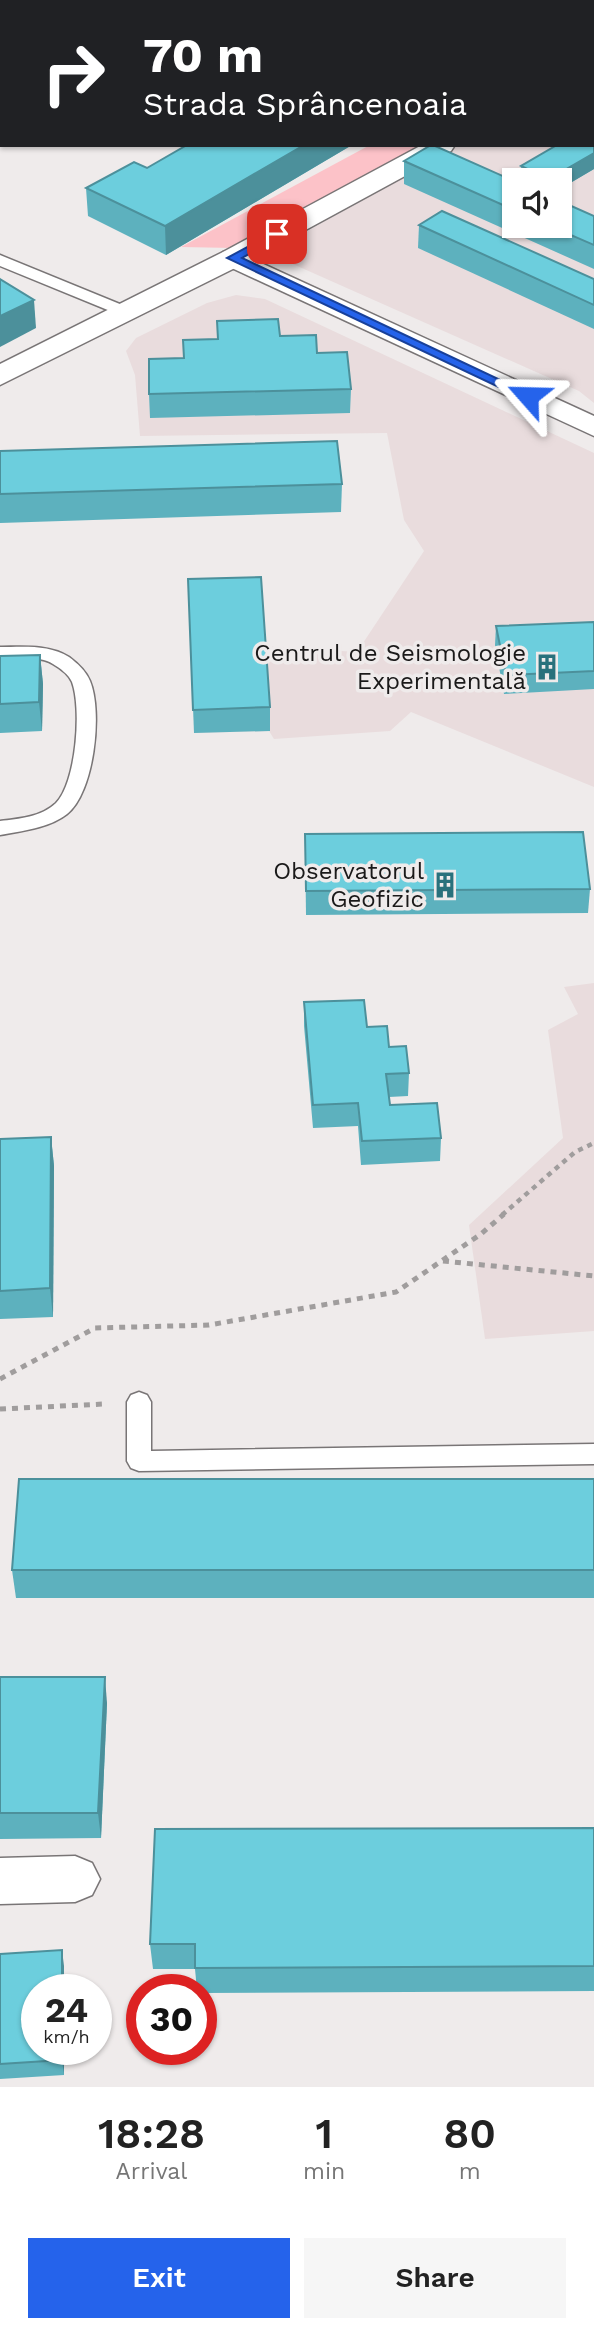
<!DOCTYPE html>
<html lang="en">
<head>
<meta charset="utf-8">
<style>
	:root { --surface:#fff; --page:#f6f6f6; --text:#222; --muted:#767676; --accent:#2563eb }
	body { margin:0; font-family:"Work Sans",sans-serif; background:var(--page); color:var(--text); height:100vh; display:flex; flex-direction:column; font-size:26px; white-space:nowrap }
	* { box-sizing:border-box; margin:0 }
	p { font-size:23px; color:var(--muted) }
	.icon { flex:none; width:38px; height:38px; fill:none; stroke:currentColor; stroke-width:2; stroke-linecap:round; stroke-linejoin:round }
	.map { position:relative; height:2087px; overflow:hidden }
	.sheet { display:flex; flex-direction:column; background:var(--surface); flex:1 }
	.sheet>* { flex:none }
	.guide { position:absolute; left:0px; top:0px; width:595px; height:147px; box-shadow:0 2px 5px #0004; background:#202124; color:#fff; overflow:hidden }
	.buttons { position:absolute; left:502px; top:168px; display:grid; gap:14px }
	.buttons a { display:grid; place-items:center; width:70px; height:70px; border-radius:0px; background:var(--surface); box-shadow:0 2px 5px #0004; font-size:35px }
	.speed { position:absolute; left:21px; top:1974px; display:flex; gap:14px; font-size:35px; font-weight:700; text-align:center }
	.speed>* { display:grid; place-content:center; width:91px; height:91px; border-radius:50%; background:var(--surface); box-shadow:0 2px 5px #0004; line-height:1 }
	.speed small { font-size:18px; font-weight:400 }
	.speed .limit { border:10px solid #d22; background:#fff; color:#111 }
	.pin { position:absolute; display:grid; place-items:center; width:60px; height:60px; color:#fff; margin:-30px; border-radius:14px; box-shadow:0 4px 10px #0006 }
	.me { position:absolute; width:77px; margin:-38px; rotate:295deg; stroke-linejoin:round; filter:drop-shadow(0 0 5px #0008) }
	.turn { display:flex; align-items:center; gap:24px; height:147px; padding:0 28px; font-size:32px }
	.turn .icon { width:91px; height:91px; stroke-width:2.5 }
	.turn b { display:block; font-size:49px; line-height:60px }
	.eta { display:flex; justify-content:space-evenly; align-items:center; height:119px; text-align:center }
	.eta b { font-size:42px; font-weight:600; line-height:49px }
	.cta { display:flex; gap:14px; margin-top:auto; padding:14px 28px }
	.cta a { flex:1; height:80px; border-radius:0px; background:var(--accent); color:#fff; font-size:28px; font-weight:600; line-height:80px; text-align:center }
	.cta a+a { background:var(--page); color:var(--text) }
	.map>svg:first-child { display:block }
	.built { fill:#e9dcdd; fill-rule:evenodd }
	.green { fill:#fcc2c8 }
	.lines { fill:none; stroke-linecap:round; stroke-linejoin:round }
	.service-casing { stroke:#797576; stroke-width:3 }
	.minor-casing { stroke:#797576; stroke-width:3 }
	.tertiary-casing { stroke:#797576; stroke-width:3 }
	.path-far1 { stroke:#a09d9d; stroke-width:4.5; stroke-dasharray:5 5; stroke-linecap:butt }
	.path { stroke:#a09d9d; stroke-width:5; stroke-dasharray:6 6; stroke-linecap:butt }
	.service { fill:#fff; fill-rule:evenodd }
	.minor { fill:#fff; fill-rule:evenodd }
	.tertiary { fill:#fff; fill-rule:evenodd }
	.wall { fill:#5db1be }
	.shaded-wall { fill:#4c909b }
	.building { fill:#6ccedd; stroke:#4c909b; stroke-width:2 }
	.route { fill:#2563eb; stroke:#184099; stroke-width:2 }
	.labels { text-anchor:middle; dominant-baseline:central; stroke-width:7; stroke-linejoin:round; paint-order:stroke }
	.poi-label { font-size:24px; fill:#1a1919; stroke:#efebeb; text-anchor:end }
</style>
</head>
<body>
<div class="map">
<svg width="594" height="2087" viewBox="0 0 594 2087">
	<rect width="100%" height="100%" fill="#efebeb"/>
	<!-- built -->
	<g class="built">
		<path d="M594 109V403L579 391 277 257 281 246 460 145H593ZM514 180H560V226H514Z"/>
		<polygon points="236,295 265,299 594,453 594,787 411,712 390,731 274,739 269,731 194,733 262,646 357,652 424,551 404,520 387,433 140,436 135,375 126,351 136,338 207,303"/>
		<polygon points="594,983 594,1331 485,1339 469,1225 563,1138 548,1030 578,1014 564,987"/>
	</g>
	<!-- green -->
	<polygon class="green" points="370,145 421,145 234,248 181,247"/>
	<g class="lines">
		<!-- service casing -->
		<g class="service-casing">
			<g id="service">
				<polygon points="0,255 132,309 134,312 132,315 120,315 0,266"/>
				<path d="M0 647C22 647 49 644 69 657 77 663 86 671 90 681 103 712 94 793 67 814 49 828 22 831 0 835V821C19 819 41 817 56 803 76 783 82 709 72 682 69 675 60 668 53 664 39 655 17 659 0 659Z"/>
				<polygon points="139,1392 147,1395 151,1402 151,1451 594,1444 594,1464 139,1471 131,1468 127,1461 127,1402 131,1395"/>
			</g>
		</g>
		<!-- minor casing -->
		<g class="minor-casing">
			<g id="minor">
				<polygon points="233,250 594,416 594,436 223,264 219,258 223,252"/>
				<polygon points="75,1856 92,1863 100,1879 92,1895 75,1902 0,1904 0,1858"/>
			</g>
		</g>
		<!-- tertiary casing -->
		<g class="tertiary-casing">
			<g id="tertiary">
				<polygon points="594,60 594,76 593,77 593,60"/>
				<polygon points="422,145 455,145 451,151 243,264 0,385 0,364 223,252"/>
			</g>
		</g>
		<!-- path-far1 -->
		<polyline class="path-far1" points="502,1215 575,1152 594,1143"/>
		<!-- path -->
		<g class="path">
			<polyline points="443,1261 594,1276"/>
			<polyline points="0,1379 95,1328 209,1325 396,1292 481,1234 504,1214"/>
			<polyline points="0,1409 104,1404"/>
		</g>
		<!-- service -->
		<use href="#service" class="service"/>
		<!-- minor -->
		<use href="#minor" class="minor"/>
		<!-- tertiary -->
		<use href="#tertiary" class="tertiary"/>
	</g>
	<!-- wall -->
	<g class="wall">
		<polygon points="0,0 158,0 158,2 2,2 2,24 0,24"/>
		<rect x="204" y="0" width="172" height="2"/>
		<polygon points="415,0 528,0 528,2 434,2 434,1 431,2 419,2"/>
		<polygon points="594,124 594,169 560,189 560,180 520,180 521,166"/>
		<polygon points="187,145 352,145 166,255 88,216 86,188 147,168"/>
		<polygon points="404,161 514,181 514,226 560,226 594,216 594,269 404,184"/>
		<polygon points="419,225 594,279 594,329 418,248"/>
		<polygon points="217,321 280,336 317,353 351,389 350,413 150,418 149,394 184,358 217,339"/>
		<polygon points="0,451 342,484 341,512 0,523"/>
		<polygon points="188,579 270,707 270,731 194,733"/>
		<polygon points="594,622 594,689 504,694 495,645 496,626"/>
		<polygon points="40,655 43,684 42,731 0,733 0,656"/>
		<polygon points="305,834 590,889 588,913 306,915"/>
		<polygon points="304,1002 367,1027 389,1047 409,1073 408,1096 389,1097 390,1105 441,1138 440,1161 361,1165 358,1126 313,1128 304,1026"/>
		<polygon points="51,1137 54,1166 53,1317 0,1319 0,1139"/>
		<polygon points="594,1479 594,1598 16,1598 12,1570"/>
		<polygon points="0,1677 107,1703 101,1838 0,1839"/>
		<polygon points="594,1828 594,1991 201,1993 201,1990 197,1990 195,1969 153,1969 150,1944"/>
		<polygon points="0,1954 64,1966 64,1990 37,1990 37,2049 64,2049 64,2075 0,2079"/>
	</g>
	<!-- shaded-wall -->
	<g class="shaded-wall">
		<rect x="253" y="0" width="22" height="2"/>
		<polygon points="2,82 2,110 0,111 0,83"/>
		<polygon points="304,145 352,145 166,255 165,226"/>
		<polygon points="594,153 594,169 560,189 560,180 548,180 549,179"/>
		<polygon points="34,300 36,328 0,347 0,316"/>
		<polygon points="40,655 43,684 42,731 39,702"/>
		<polygon points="51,1137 54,1166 53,1317 50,1288"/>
		<polygon points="105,1677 107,1703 101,1838 98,1813"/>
		<polygon points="62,1950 64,1966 64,1990 62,1990"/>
		<polygon points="62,2049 64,2049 64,2075 62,2060"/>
	</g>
	<!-- building -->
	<g class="building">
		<polygon points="8,0 156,0 154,2 13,2"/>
		<polygon points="287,0 372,0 370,2 293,2"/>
		<polygon points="452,0 527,0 522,2 455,2"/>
		<polygon points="535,0 545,0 547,2 529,2"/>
		<polygon points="0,50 2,51 2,82 0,83"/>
		<polygon points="594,124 594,153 549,179 521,166 557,145 593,145"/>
		<polygon points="187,145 304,145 165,226 86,188 134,162 147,168"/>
		<polygon points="431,145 433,145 514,181 514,210 404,161"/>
		<polygon points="560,201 594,216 594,245 550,226 560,226"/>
		<polygon points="442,211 594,279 594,305 419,225"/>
		<polygon points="0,279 34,300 0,316"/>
		<polygon points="278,319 280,336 316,335 317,353 347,352 351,389 149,394 149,359 184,358 183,340 218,339 217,321"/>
		<polygon points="337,441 342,484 0,494 0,451"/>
		<polygon points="261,577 270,707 193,710 188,579"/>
		<polygon points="594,622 594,671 506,675 496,626"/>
		<polygon points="40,655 39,702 0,704 0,656"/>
		<polygon points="583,832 590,889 306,891 305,834"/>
		<polygon points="364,1000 367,1027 387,1026 389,1047 406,1046 409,1073 386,1074 390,1105 437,1103 441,1138 362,1141 358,1103 313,1105 304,1002"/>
		<polygon points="51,1137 50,1288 0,1291 0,1139"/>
		<polygon points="19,1479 594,1479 594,1570 12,1570"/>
		<polygon points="0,1677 105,1677 98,1813 0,1813"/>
		<polygon points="594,1828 594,1966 195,1968 195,1944 150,1944 155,1829"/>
		<polygon points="62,1950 62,1990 37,1990 37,2049 62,2049 62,2060 0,2064 0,1954"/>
	</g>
	<!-- route -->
	<polygon class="route" points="277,231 282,234 281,236 242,258 534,396 524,399 227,258"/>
	<!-- icons -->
	<defs>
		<g id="building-bare" transform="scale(2.1)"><path d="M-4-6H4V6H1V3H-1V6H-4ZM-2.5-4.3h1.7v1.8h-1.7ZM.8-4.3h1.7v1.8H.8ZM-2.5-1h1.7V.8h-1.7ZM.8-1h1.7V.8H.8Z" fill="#29717c" stroke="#efebeb" stroke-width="2.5" paint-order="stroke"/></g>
	</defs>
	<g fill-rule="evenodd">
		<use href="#building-bare" x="547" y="667"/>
		<use href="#building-bare" x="445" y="885"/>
	</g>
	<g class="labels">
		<!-- poi labels -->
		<g class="poi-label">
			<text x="526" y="653">Centrul de Seismologie<tspan x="526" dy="28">Experimentală</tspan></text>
			<text x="424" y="871">Observatorul<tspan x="424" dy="28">Geofizic</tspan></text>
		</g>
	</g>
</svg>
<div class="buttons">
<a><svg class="icon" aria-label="sound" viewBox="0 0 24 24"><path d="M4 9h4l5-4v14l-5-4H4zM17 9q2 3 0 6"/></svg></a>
</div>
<div class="speed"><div>24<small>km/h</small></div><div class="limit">30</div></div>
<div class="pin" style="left:277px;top:234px;background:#d93025"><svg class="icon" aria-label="arrive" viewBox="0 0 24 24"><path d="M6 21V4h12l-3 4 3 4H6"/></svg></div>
<svg class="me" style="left:528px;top:396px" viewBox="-20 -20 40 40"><path d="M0-17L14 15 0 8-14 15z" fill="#2563eb" stroke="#fff" stroke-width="4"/></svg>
<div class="guide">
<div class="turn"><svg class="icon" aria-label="right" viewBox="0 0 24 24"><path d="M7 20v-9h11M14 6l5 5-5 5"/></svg><div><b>70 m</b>Strada Sprâncenoaia</div></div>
</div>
</div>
<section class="sheet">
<div class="eta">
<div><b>18:28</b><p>Arrival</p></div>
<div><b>1</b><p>min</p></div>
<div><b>80</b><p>m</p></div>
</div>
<div class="cta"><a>Exit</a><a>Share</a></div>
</section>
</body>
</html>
